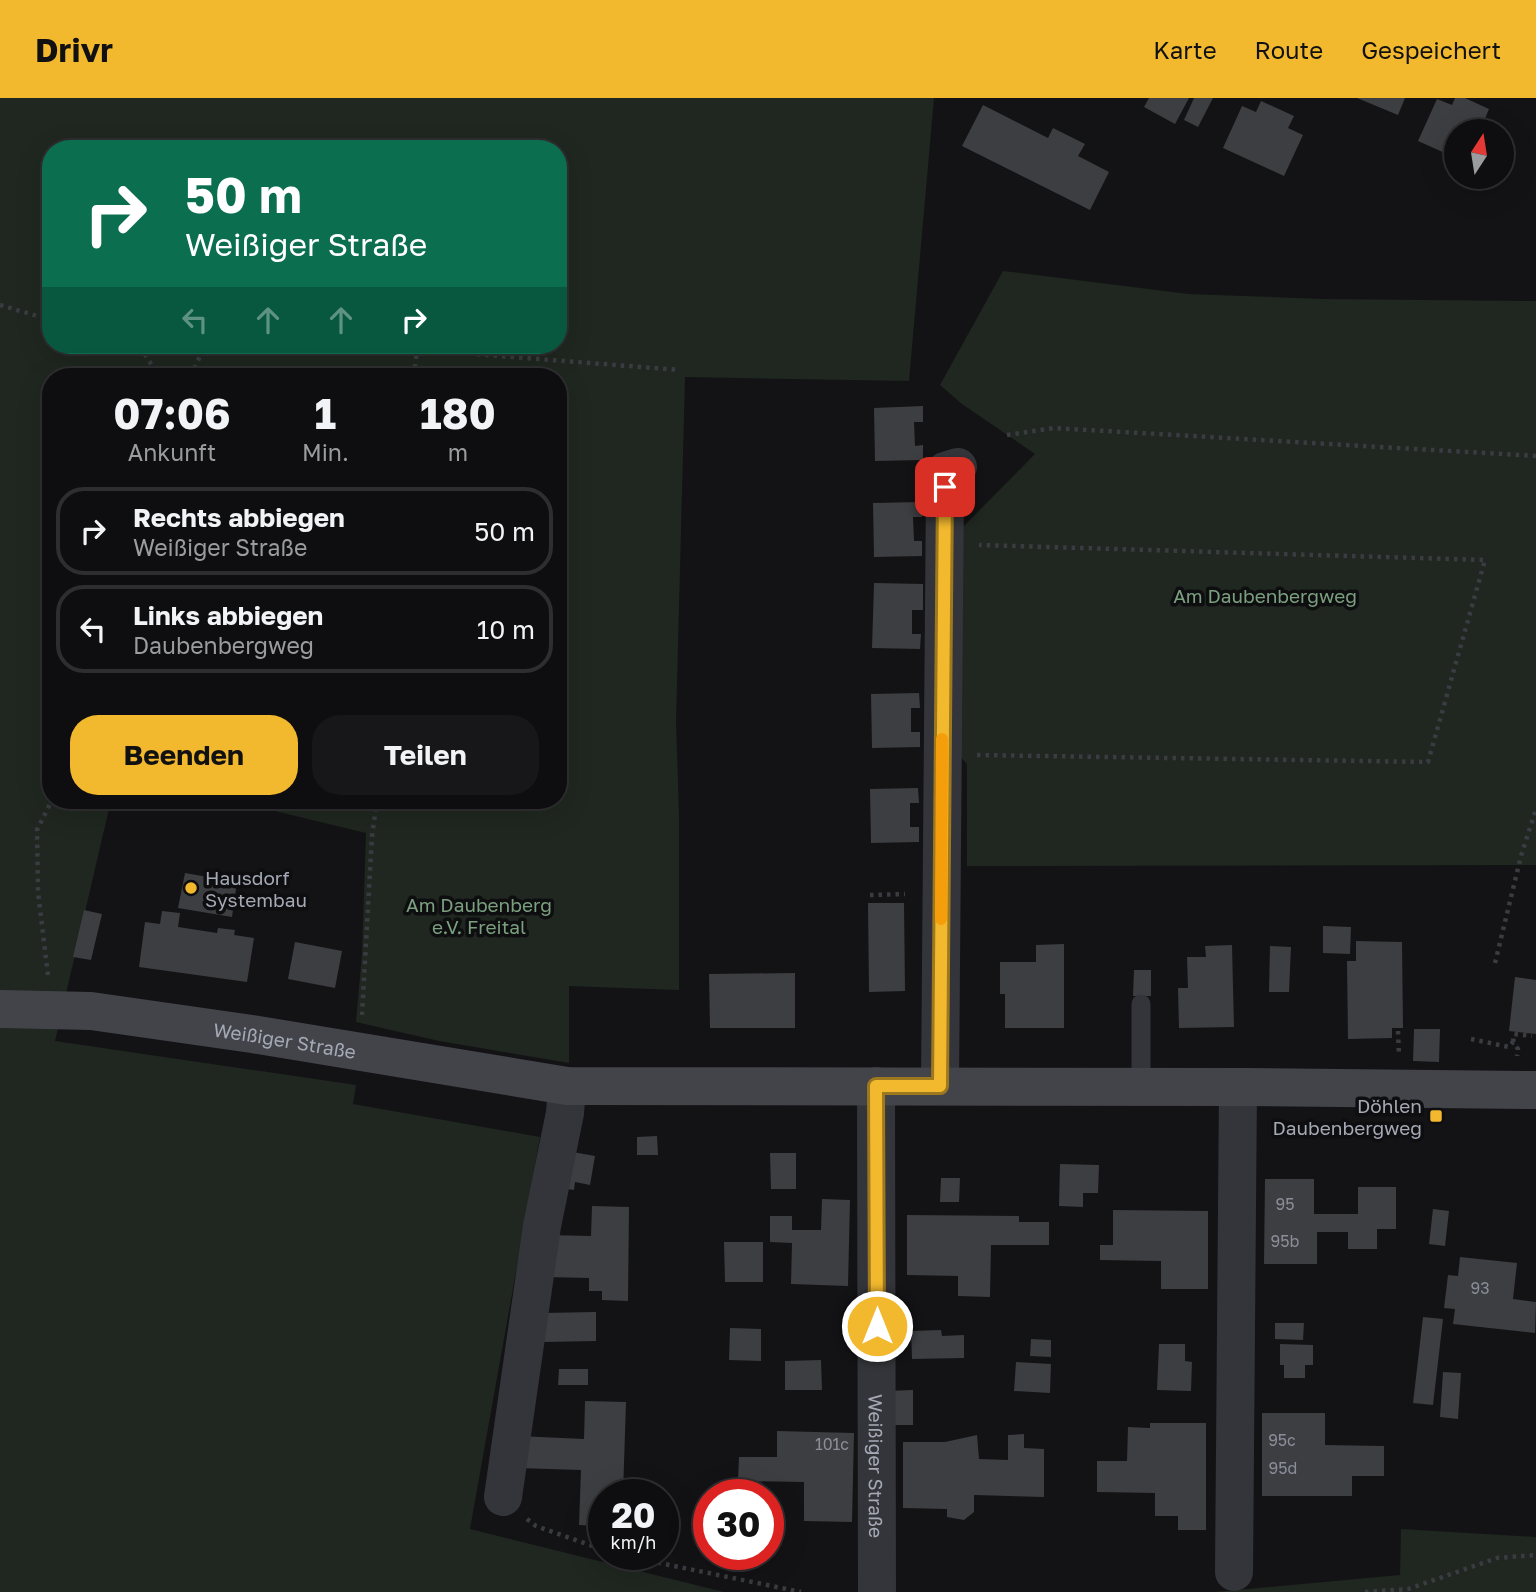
<!DOCTYPE html>
<html lang="de">
<head>
<meta charset="utf-8">
<style>
	:root { --surface:#0e0e10; --page:#171719; --text:#f1f3f6; --muted:#9b9c9f; --line:#2e2e30; --accent:#f2b82e }
	body { margin:0; font-family:"Golos Text",sans-serif; background:var(--page); color:var(--text); height:100vh; display:flex; flex-direction:column; font-size:26px; white-space:nowrap }
	* { box-sizing:border-box; margin:0 }
	p { font-size:23px; color:var(--muted) }
	.icon { flex:none; width:38px; height:38px; fill:none; stroke:currentColor; stroke-width:2; stroke-linecap:round; stroke-linejoin:round }
	.map { position:relative; flex:1; overflow:hidden }
	.details { position:absolute; left:42px; top:270px; width:525px; height:441px; display:flex; flex-direction:column; background:var(--surface); border-radius:28px; box-shadow:0 7px 28px #0002,0 0 0 2px var(--line) }
	.details>* { flex:none }
	.top-card { position:absolute; left:42px; top:42px; width:525px; height:214px; border-radius:28px; box-shadow:0 7px 28px #0002,0 0 0 2px var(--line); background:#0b6e4f; color:#fff; overflow:hidden }
	.needle { width:46px; rotate:12deg }
	.controls { position:absolute; left:1444px; top:21px; display:grid; gap:14px }
	.controls a { display:grid; place-items:center; width:70px; height:70px; border-radius:50%; background:var(--surface); box-shadow:0 7px 28px #0002,0 0 0 2px var(--line); font-size:35px }
	.speed { position:absolute; left:588px; top:1381px; display:flex; gap:14px; font-size:35px; font-weight:700; text-align:center }
	.speed>* { display:grid; place-content:center; width:91px; height:91px; border-radius:50%; background:var(--surface); box-shadow:0 7px 28px #0002,0 0 0 2px var(--line); line-height:1 }
	.speed small { font-size:18px; font-weight:400 }
	.speed .limit { border:10px solid #d22; background:#fff; color:#111 }
	.pin { position:absolute; display:grid; place-items:center; width:60px; height:60px; color:#fff; margin:-30px; border-radius:14px; box-shadow:0 4px 10px #0006 }
	.me { position:absolute; width:77px; margin:-38px; rotate:0deg; stroke-linejoin:round; filter:drop-shadow(0 0 5px #0008) }
	.turn { display:flex; align-items:center; gap:24px; height:147px; padding:0 28px; font-size:32px }
	.turn .icon { width:91px; height:91px; stroke-width:2.5 }
	.turn b { display:block; font-size:49px; line-height:60px }
	.lanes { display:flex; align-items:center; height:66px; padding:0 28px; background:#0003; justify-content:center; gap:35px; direction:ltr }
	.lanes .off { opacity:.35 }
	.eta { display:flex; justify-content:space-evenly; align-items:center; height:119px; text-align:center }
	.eta b { font-size:42px; font-weight:700; line-height:49px }
	.button { display:flex; gap:14px; margin-top:auto; padding:14px 28px }
	.button a { flex:1; height:80px; border-radius:28px; background:var(--accent); color:#111; font-size:28px; font-weight:700; line-height:80px; text-align:center }
	.button a+a { background:var(--page); color:var(--text) }
	ul { padding:0; list-style:none }
	li { display:flex; align-items:center; gap:21px; height:88px; margin:0 14px 10px; padding:0 14px; border:4px solid var(--line); border-radius:28px }
	li div { flex:1 }
	li b { display:block; font-size:26px }
	li em { font-style:normal }
	header { display:flex; align-items:center; gap:42px; box-sizing:border-box; height:98px; padding:0 35px; background:var(--accent); color:#111 }
	header strong { font-size:33px }
	nav { display:flex; gap:38px; margin-inline-start:auto; font-size:24px }
	.map>svg:first-child { display:block }
	.green { fill:#1f2720; fill-rule:evenodd }
	.building { fill:#3d3e42 }
	.lines { fill:none; stroke-linecap:round; stroke-linejoin:round }
	.path { stroke:#3a3c41; stroke-width:4.5; stroke-dasharray:3.5 5; stroke-linecap:butt }
	.lane { stroke:#34353a; stroke-width:19 }
	.street { stroke:#34353a; stroke-width:38 }
	.secondary { stroke:#42444a; stroke-width:38 }
	.route-casing { stroke:#9d781e; stroke-width:18 }
	.route { stroke:#f2b82e; stroke-width:12 }
	.slow { stroke:#f59e0b; stroke-width:12 }
	.poi-dot { fill:#f2b82e; stroke:#0e0e10; stroke-width:2.5 }
	.labels { text-anchor:middle; dominant-baseline:central; stroke-width:7; stroke-linejoin:round; paint-order:stroke }
	.number-label { font-size:16px; fill:#8a8e98 }
	.park-label { font-size:19px; fill:#7ba07f; stroke:#0e0e10 }
	.poi-label { font-size:19px; fill:#a4a9b5; stroke:#0e0e10; text-anchor:start }
	.street-label { font-size:19px; fill:#a4a9b5; stroke:#0e0e10 }
</style>
</head>
<body>
<header>
<strong>Drivr</strong>
<nav><a>Karte</a><a>Route</a><a>Gespeichert</a></nav>
</header>
<div class="map">
<svg width="1536" height="1494" viewBox="0 0 1536 1494">
	<rect width="100%" height="100%" fill="#131315"/>
	<!-- green -->
	<g class="green">
		<path d="M0 0H934L909 283 685 279 676 623 679 716V892L569 888V965L439 943 356 924 362 856 366 735 229 702H558V278H51V702H111L55 943 356 987 353 1006 540 1039 470 1431 724 1494H0ZM51 51H558V247H51Z"/>
		<polygon points="1003,173 1188,196 1323,201 1536,203 1536,767 967,768 967,666 959,657 955,437 1035,356 962,306 940,287"/>
		<polygon points="1401,1431 1536,1439 1536,1494 1214,1494 1400,1477"/>
	</g>
	<!-- building -->
	<g class="building">
		<polygon points="1149,0 1189,0 1175,26 1144,9"/>
		<polygon points="1194,0 1213,0 1198,29 1184,22"/>
		<polygon points="1357,0 1405,0 1398,17"/>
		<polygon points="1455,0 1465,0 1489,11 1484,23 1498,30 1497,33 1456,33 1456,60 1418,43 1437,1 1452,7"/>
		<polygon points="1261,3 1294,18 1288,30 1303,37 1284,78 1223,50 1242,8 1256,14"/>
		<polygon points="983,7 1048,40 1053,30 1085,46 1078,58 1109,74 1090,112 962,48"/>
		<polygon points="923,308 923,324 914,324 915,348 923,347 923,362 875,363 874,310"/>
		<polygon points="922,404 922,419 913,419 914,443 922,443 922,458 874,459 873,405"/>
		<polygon points="874,485 923,486 923,512 912,512 912,536 921,536 920,551 872,550"/>
		<polygon points="919,595 920,610 911,610 911,634 920,634 920,649 872,650 871,596"/>
		<polygon points="918,690 919,705 910,705 910,729 919,729 919,744 871,745 870,691"/>
		<polygon points="185,775 237,784 232,819 178,810"/>
		<polygon points="868,805 904,805 905,893 869,894"/>
		<polygon points="84,812 102,816 91,862 73,859"/>
		<polygon points="162,813 180,815 178,829 217,835 218,830 235,832 234,837 254,840 247,884 139,869 145,824 160,826"/>
		<polygon points="1323,828 1351,829 1350,856 1323,855"/>
		<polygon points="1356,843 1402,844 1403,930 1392,930 1392,940 1348,941 1347,863 1356,863"/>
		<polygon points="295,844 342,853 335,890 288,881"/>
		<polygon points="1064,846 1064,930 1005,930 1005,896 1000,896 1000,864 1036,864 1036,847"/>
		<polygon points="1232,847 1234,929 1179,930 1178,890 1188,890 1187,859 1206,859 1205,848"/>
		<polygon points="1270,848 1291,849 1289,894 1269,894"/>
		<polygon points="1134,872 1151,872 1151,898 1133,898"/>
		<polygon points="795,875 795,930 710,930 709,876"/>
		<polygon points="1515,879 1536,882 1536,936 1509,933"/>
		<polygon points="1414,931 1440,931 1439,964 1413,963"/>
		<polygon points="657,1038 658,1057 637,1057 637,1039"/>
		<polygon points="567,1053 595,1058 590,1087 575,1084 574,1092 561,1090"/>
		<polygon points="770,1055 796,1055 796,1091 771,1091"/>
		<polygon points="1060,1066 1099,1067 1098,1095 1083,1095 1083,1109 1059,1108"/>
		<polygon points="941,1080 960,1080 959,1104 940,1104"/>
		<polygon points="1265,1081 1314,1081 1314,1116 1358,1116 1358,1089 1396,1089 1396,1131 1377,1131 1377,1151 1348,1151 1348,1134 1317,1134 1317,1166 1264,1166"/>
		<polygon points="822,1101 850,1102 848,1188 791,1186 792,1145 770,1144 770,1118 792,1118 792,1132 821,1132"/>
		<polygon points="592,1108 629,1109 628,1203 602,1202 602,1193 589,1193 589,1180 546,1179 547,1137 591,1138"/>
		<polygon points="1433,1111 1449,1113 1445,1148 1429,1146"/>
		<polygon points="1113,1112 1208,1113 1208,1191 1161,1191 1161,1163 1100,1162 1100,1147 1113,1147"/>
		<polygon points="907,1117 1019,1118 1019,1124 1049,1124 1049,1147 991,1147 990,1199 958,1198 958,1178 907,1177"/>
		<polygon points="724,1144 763,1144 763,1184 725,1184"/>
		<polygon points="1460,1159 1517,1165 1513,1201 1536,1204 1535,1235 1453,1226 1455,1211 1444,1210 1448,1177 1458,1178"/>
		<polygon points="596,1214 596,1243 543,1244 542,1215"/>
		<polygon points="1423,1219 1443,1221 1433,1307 1413,1305"/>
		<polygon points="1275,1225 1304,1225 1303,1242 1275,1241"/>
		<polygon points="730,1230 761,1231 761,1263 729,1262"/>
		<polygon points="941,1232 942,1238 964,1237 964,1260 912,1261 911,1233"/>
		<polygon points="1031,1241 1051,1242 1051,1259 1030,1258"/>
		<polygon points="1159,1246 1185,1246 1185,1263 1192,1264 1191,1293 1157,1292"/>
		<polygon points="1280,1246 1313,1247 1313,1267 1305,1267 1305,1280 1284,1280 1284,1267 1280,1267"/>
		<polygon points="821,1262 822,1292 785,1292 785,1263"/>
		<polygon points="1016,1264 1051,1266 1050,1295 1014,1293"/>
		<polygon points="559,1271 588,1271 588,1287 558,1287"/>
		<polygon points="1443,1274 1461,1275 1458,1321 1440,1319"/>
		<polygon points="913,1292 913,1327 887,1327 886,1293"/>
		<polygon points="585,1303 626,1304 623,1396 604,1396 604,1428 579,1427 581,1372 517,1370 518,1338 584,1341"/>
		<polygon points="1262,1315 1325,1315 1325,1347 1384,1348 1384,1378 1352,1378 1352,1398 1262,1398"/>
		<polygon points="1150,1325 1206,1325 1206,1432 1178,1432 1178,1418 1155,1418 1155,1395 1097,1394 1097,1363 1127,1363 1128,1329 1150,1330"/>
		<polygon points="777,1333 854,1335 852,1424 804,1423 804,1384 738,1383 739,1359 777,1359"/>
		<polygon points="1024,1336 1024,1350 1044,1351 1044,1399 974,1397 974,1414 964,1422 947,1419 947,1411 903,1410 903,1344 945,1344 977,1337 979,1361 1008,1362 1008,1337"/>
	</g>
	<g class="lines">
		<!-- path -->
		<g class="path">
			<polyline points="0,207 51,222"/>
			<polyline points="133,247 140,249 150,247"/>
			<polyline points="358,247 680,272"/>
			<polyline points="140,249 159,278"/>
			<polyline points="191,278 205,247"/>
			<polyline points="414,278 417,252"/>
			<polyline points="1007,337 1054,330 1536,358"/>
			<polyline points="977,657 1428,664 1485,462 979,447"/>
			<polyline points="870,797 905,796"/>
			<polyline points="1495,865 1521,758 1536,711"/>
			<polyline points="48,877 38,794 37,732 52,702"/>
			<polyline points="362,917 372,738 377,702"/>
			<polyline points="1398,933 1399,957"/>
			<polyline points="1471,941 1509,949 1513,944 1518,951 1517,958"/>
			<polyline points="1513,944 1514,936 1532,938"/>
			<polyline points="527,1421 536,1428 604,1452"/>
			<polyline points="616,1456 801,1494"/>
			<polyline points="1365,1494 1408,1491 1497,1460 1536,1457"/>
		</g>
		<!-- lane -->
		<polyline class="lane" points="1141,988 1141,906"/>
		<!-- street -->
		<g class="street">
			<path id="s1" d="M876 988 877 1494"/>
			<polyline points="940,988 945,389 945,373 958,369"/>
			<polyline points="503,1399 542,1128 565,1015 567,988"/>
			<polyline points="1234,1474 1238,989"/>
		</g>
		<!-- secondary -->
		<path class="secondary" id="s2" d="M0 911 91 913 252 936 567 988 1245 989 1536 992"/>
	</g>
	<g class="lines">
		<!-- route casing -->
		<g class="route-casing">
			<polyline id="route" points="877,1228 876,988 940,988 945,389"/>
		</g>
		<!-- route -->
		<use href="#route" class="route"/>
		<!-- slow -->
		<polyline class="slow" points="941,821 942,641"/>
	</g>
	<!-- markers -->
	<g class="poi-dot">
		<circle cx="191" cy="790" r="7"/>
		<rect x="1429" y="1011" width="14" height="14" rx="3.5"/>
	</g>
	<g class="labels">
		<!-- number labels -->
		<g class="number-label">
			<text x="1285" y="1106">95</text>
			<text x="1285" y="1143">95b</text>
			<text x="1480" y="1190">93</text>
			<text x="1282" y="1342">95c</text>
			<text x="832" y="1346">101c</text>
			<text x="1283" y="1370">95d</text>
		</g>
		<!-- park labels -->
		<g class="park-label">
			<text x="1265" y="497">Am Daubenbergweg</text>
			<text x="479" y="806">Am Daubenberg<tspan x="479" dy="22">e.V. Freital</tspan></text>
		</g>
		<!-- poi labels -->
		<g class="poi-label">
			<text x="205" y="779">Hausdorf<tspan x="205" dy="22">Systembau</tspan></text>
			<text x="1422" y="1007" text-anchor="end">Döhlen<tspan x="1422" dy="22">Daubenbergweg</tspan></text>
		</g>
		<!-- street labels -->
		<g class="street-label">
			<text stroke="none"><textPath href="#s2" startOffset="287">Weißiger Straße</textPath></text>
			<text stroke="none"><textPath href="#s1" startOffset="380">Weißiger Straße</textPath></text>
		</g>
	</g>
</svg>
<div class="controls">
<a><svg class="needle" viewBox="-14 -14 28 28"><path d="M0-13l5 13h-10z" fill="#e53935"/><path d="M0 13l5-13h-10z" fill="#9b9c9f"/></svg></a>
</div>
<div class="speed"><div>20<small>km/h</small></div><div class="limit">30</div></div>
<div class="pin" style="left:945px;top:389px;background:#d93025"><svg class="icon" aria-label="arrive" viewBox="0 0 24 24"><path d="M6 21V4h12l-3 4 3 4H6"/></svg></div>
<svg class="me" style="left:877px;top:1228px" viewBox="-20 -20 40 40"><circle r="17" fill="#f2b82e" stroke="#fff" stroke-width="3"/><path d="M0-11L8 9 0 5-8 9z" fill="#fff"/></svg>
<div class="top-card">
<div class="turn"><svg class="icon" aria-label="right" viewBox="0 0 24 24"><path d="M7 20v-9h11M14 6l5 5-5 5"/></svg><div><b>50 m</b>Weißiger Straße</div></div>
<div class="lanes"><svg class="icon off" aria-label="left" viewBox="0 0 24 24"><path d="M17 20v-9H6M10 6l-5 5 5 5"/></svg><svg class="icon off" aria-label="ahead" viewBox="0 0 24 24"><path d="M12 20V5M6 11l6-6 6 6"/></svg><svg class="icon off" aria-label="ahead" viewBox="0 0 24 24"><path d="M12 20V5M6 11l6-6 6 6"/></svg><svg class="icon" aria-label="right" viewBox="0 0 24 24"><path d="M7 20v-9h11M14 6l5 5-5 5"/></svg></div>
</div>
<section class="details">
<div class="eta">
<div><b>07:06</b><p>Ankunft</p></div>
<div><b>1</b><p>Min.</p></div>
<div><b>180</b><p>m</p></div>
</div>
<ul>
<li><svg class="icon" aria-label="right" viewBox="0 0 24 24"><path d="M7 20v-9h11M14 6l5 5-5 5"/></svg><div><b>Rechts abbiegen</b><p>Weißiger Straße</p></div><em>50 m</em></li>
<li><svg class="icon" aria-label="left" viewBox="0 0 24 24"><path d="M17 20v-9H6M10 6l-5 5 5 5"/></svg><div><b>Links abbiegen</b><p>Daubenbergweg</p></div><em>10 m</em></li>
</ul>
<div class="button"><a>Beenden</a><a>Teilen</a></div>
</section>
</div>
</body>
</html>
